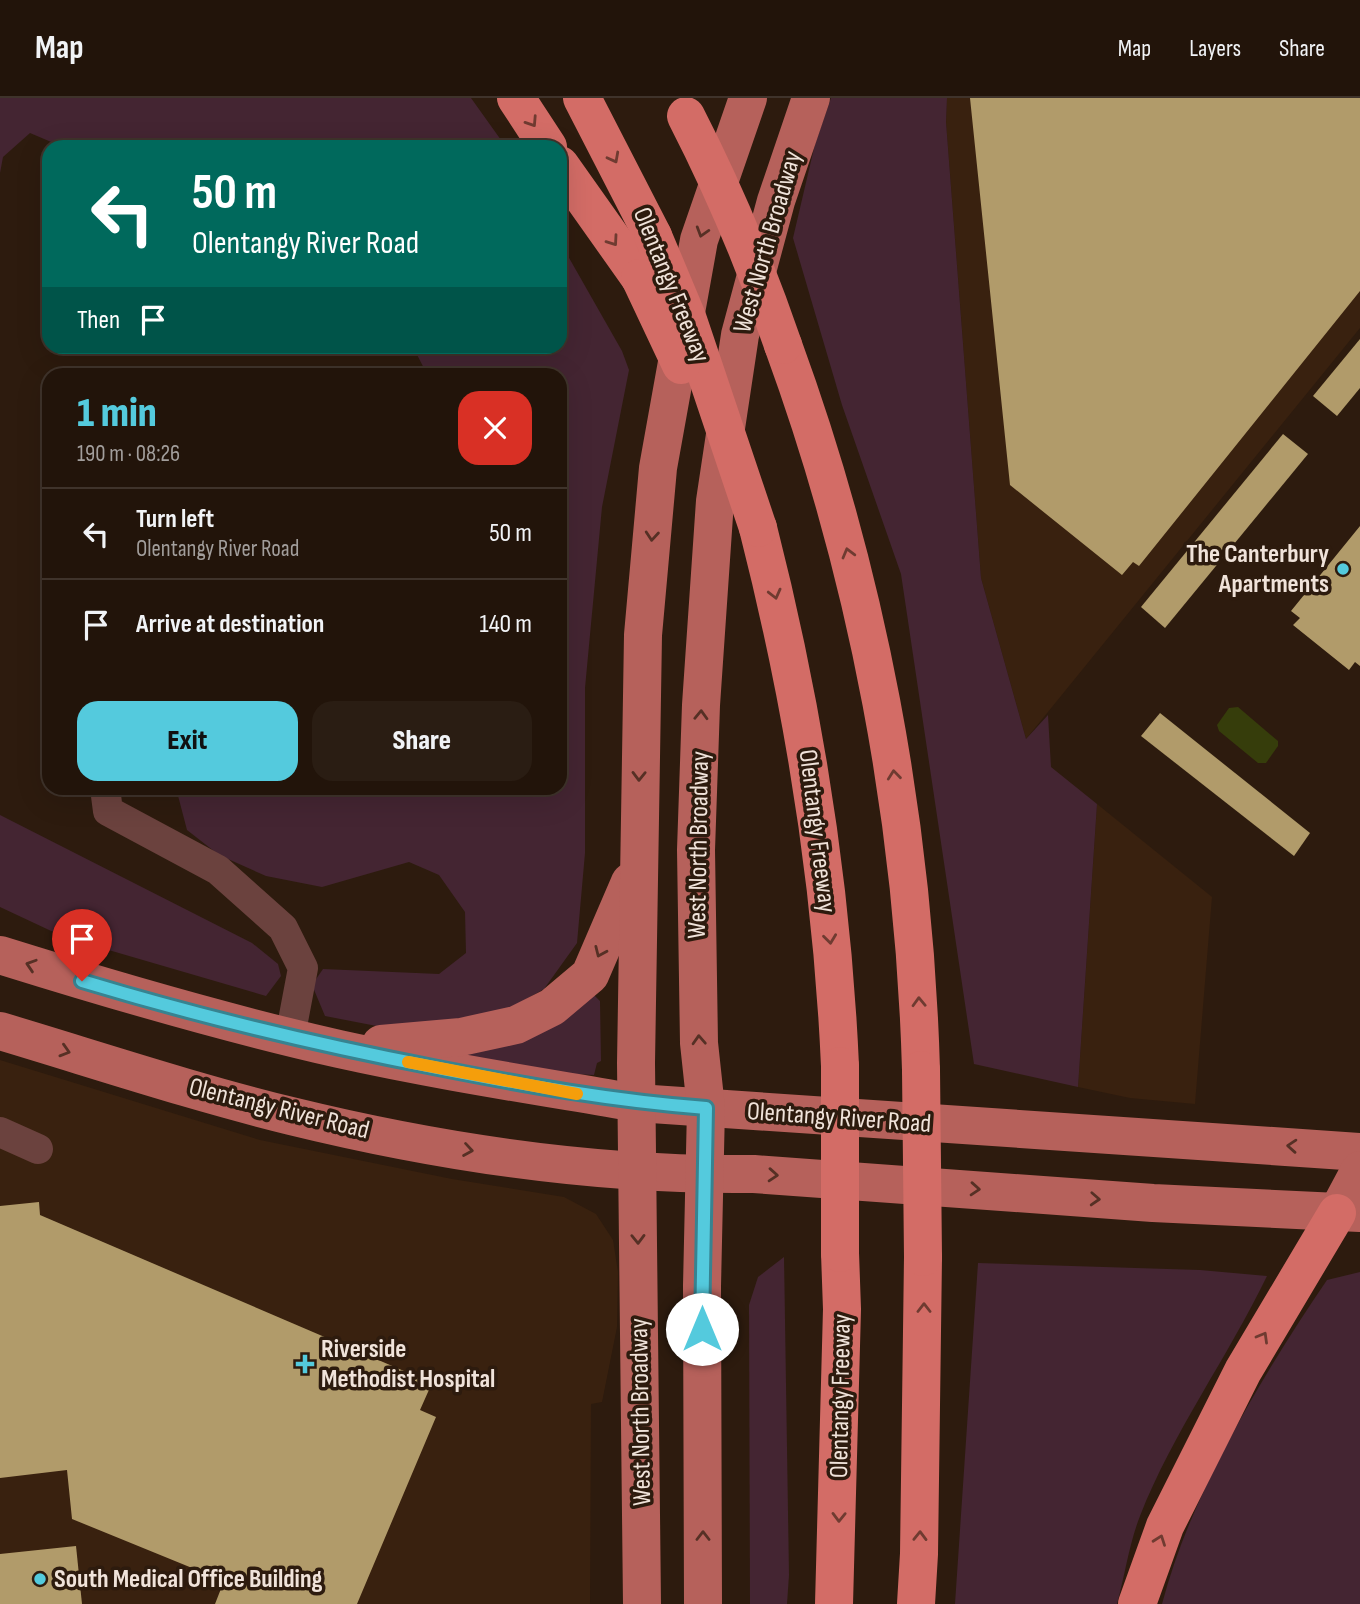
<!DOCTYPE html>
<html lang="en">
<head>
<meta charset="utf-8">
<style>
	:root { --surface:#22140a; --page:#2a1d13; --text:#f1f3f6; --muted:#a29e9c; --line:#3f332b; --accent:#54cadd }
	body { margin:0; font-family:"Sofia Sans Condensed",sans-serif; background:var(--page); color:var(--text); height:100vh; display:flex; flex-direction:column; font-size:26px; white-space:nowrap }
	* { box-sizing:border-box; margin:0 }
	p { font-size:23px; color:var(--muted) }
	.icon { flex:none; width:38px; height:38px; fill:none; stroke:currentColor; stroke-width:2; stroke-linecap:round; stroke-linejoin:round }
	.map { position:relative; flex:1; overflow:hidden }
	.sheet { position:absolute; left:42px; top:270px; width:525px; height:427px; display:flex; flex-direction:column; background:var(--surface); border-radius:21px; box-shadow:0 7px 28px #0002,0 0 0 2px var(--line) }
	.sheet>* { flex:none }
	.top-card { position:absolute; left:42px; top:42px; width:525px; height:214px; border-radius:21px; box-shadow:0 7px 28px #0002,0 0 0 2px var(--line); background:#00695c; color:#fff; overflow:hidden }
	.pin { position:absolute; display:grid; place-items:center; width:60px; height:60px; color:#fff; margin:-72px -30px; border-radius:50% 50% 50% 0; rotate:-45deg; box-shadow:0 0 7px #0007 }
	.pin .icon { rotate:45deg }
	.me { position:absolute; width:77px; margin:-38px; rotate:0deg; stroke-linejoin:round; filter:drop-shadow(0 0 5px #0008) }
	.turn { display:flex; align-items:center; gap:24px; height:147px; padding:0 35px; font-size:32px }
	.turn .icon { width:91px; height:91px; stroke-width:2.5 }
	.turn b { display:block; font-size:49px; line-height:60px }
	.then { display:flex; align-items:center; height:66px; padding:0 35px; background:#0003; gap:14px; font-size:26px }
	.round { display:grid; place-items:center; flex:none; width:74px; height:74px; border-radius:21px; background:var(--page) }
	.head { display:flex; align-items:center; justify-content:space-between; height:119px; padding:0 35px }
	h1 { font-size:42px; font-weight:800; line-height:52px; color:var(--accent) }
	.action { display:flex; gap:14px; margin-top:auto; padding:14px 35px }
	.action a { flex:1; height:80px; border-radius:21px; background:var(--accent); color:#111; font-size:28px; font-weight:800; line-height:80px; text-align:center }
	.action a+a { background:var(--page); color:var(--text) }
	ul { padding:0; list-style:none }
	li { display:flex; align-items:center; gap:21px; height:91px; padding:0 35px; border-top:2px solid var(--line) }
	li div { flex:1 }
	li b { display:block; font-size:26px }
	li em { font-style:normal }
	header { display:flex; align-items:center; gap:42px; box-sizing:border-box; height:98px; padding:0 35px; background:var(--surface); border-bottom:2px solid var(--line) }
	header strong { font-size:33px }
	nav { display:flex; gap:38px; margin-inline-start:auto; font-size:24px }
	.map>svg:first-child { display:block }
	.built { fill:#39210f }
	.green { fill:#442532 }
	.water { fill:#363d0b }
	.building { fill:#b19b6a }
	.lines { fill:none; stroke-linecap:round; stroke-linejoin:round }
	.minor { stroke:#6b423e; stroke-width:30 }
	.major { stroke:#b6615b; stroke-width:38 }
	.highway { stroke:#d36c66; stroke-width:38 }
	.highway-bridge { stroke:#d36c66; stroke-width:38 }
	.oneway { stroke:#6f3b31 }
	.oneway2 { stroke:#563025 }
	.route-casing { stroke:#378390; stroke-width:18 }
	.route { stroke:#54cadd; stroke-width:12 }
	.slow { stroke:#f59e0b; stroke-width:12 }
	.poi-dot { fill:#54cadd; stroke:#2d1b0e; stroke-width:2.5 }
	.labels { text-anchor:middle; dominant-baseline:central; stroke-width:7; stroke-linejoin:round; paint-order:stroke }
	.street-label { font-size:26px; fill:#f0e3da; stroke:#2d1b0e }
	.poi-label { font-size:26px; font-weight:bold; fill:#f0e3da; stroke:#2d1b0e; text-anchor:start }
</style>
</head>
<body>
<header>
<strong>Map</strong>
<nav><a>Map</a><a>Layers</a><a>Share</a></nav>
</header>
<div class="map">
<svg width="1360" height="1506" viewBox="0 0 1360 1506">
	<rect width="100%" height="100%" fill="#2d1b0e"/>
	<!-- built -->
	<g class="built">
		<polygon points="947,0 1360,0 1360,230 1026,641 981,480 946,24"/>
		<polygon points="1097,706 1212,799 1195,1006 1130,1000 1078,989"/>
		<polygon points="0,962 260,1042 452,1081 564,1099 596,1116 613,1142 618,1174 617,1229 602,1304 591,1306 590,1506 0,1506"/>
	</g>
	<!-- green -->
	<g class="green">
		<polygon points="0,0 471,0 506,49 63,49 30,35 3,59 0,75"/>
		<polygon points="831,0 947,0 946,24 981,480 1026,641 1048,617 1051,669 1097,706 1078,989 974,966 901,476 842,307 793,140 815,46"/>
		<polygon points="560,144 622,253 629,272 602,409 585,590 585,755 577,845 544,891 502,915 392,931 325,918 312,887 323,871 439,876 466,855 465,814 439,777 409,764 322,789 266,778 219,757 187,732 176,690 560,690 560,276 427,276 413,249 560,248"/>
		<polygon points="0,717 252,845 278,866 281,878 266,898 64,839 0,809"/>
		<polygon points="591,894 600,903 601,963 597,965 594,977 549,975 453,955"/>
		<polygon points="784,1159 789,1477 787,1506 750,1506 749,1207 758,1179"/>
		<path d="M978 1165 1200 1172 1267 1178C1228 1259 1173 1334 1140 1418 1129 1446 1125 1477 1117 1506H955Z"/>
		<path d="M1360 1174V1506H1162C1191 1395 1263 1276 1327 1182Z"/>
	</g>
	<!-- water -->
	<polygon class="water" points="1238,609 1278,643 1278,648 1266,665 1258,665 1219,633 1217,627 1229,610"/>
	<!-- building -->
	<g class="building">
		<polygon points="970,0 1360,0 1360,193 1139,468 1133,464 1122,477 1010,387"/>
		<polygon points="1360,241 1360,290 1337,318 1313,298"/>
		<polygon points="1283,336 1308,356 1165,530 1141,509"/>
		<polygon points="1360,428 1360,568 1355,564 1349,572 1293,527 1300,520 1291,513"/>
		<polygon points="1160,615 1310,735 1294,758 1141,638"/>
		<polygon points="39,1104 40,1117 432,1285 420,1312 436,1319 357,1506 215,1506 224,1483 72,1421 67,1372 0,1380 0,1108"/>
		<polygon points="76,1448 82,1506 0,1506 0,1456"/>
	</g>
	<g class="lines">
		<!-- minor -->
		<g class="minor">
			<polyline points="105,690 108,713 218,772 283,830 303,870 290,939"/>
			<polyline points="0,1034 38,1051"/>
		</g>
		<!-- major -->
		<g class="major">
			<path d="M0 857C112 892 224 925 339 951 438 973 538 988 637 1005L1360 1054"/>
			<path d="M0 933C97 962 193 994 291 1018 442 1055 598 1078 754 1076L1153 1105 1360 1115"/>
			<polyline points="381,946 461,939 516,927 552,909 590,877 630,784"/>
			<polyline points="1337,1115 1360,1072"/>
			<polyline points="642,1506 636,965 643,537 658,370 699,142 748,0"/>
			<polyline points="703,1506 702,1188 706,1010 699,945 696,752 701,607 715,403 740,237 776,103 811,0"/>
		</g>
		<!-- highway -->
		<g class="highway">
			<polyline points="516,0 548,49"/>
			<polyline points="582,0 653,138"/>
			<polyline points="560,67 640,180"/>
			<path d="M783 247C868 479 914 725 921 972"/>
			<path d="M758 430C803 606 832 786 840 968"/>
			<polyline points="834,1506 842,1211 840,1155"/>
			<polyline points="916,1506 919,1456 923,1159"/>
			<polyline points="1137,1506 1165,1428 1243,1273 1337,1115"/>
		</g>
		<!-- highway-bridge -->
		<g class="highway-bridge">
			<path d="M686 18C724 92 756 168 783 247"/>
			<polyline points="653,138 687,219 758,430"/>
			<polyline points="640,180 681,267"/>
			<polyline points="840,968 840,1155"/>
			<polyline points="921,972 923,1159"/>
		</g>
	</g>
	<!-- one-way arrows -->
	<defs><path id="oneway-chevron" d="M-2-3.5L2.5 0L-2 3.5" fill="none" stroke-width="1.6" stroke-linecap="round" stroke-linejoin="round" transform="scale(1.75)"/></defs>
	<g class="oneway">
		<use href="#oneway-chevron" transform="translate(532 24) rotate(57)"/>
		<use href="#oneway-chevron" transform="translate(614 60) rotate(62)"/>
		<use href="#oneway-chevron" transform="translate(613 143) rotate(55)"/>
		<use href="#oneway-chevron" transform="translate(848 455) rotate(-105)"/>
		<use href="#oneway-chevron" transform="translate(775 496) rotate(76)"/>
		<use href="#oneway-chevron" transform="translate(894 677) rotate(-96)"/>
		<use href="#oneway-chevron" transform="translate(830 841) rotate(83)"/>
		<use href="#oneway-chevron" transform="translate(919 904) rotate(-92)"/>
		<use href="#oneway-chevron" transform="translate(924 1210) rotate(-90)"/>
		<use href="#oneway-chevron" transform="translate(1263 1239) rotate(-60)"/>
		<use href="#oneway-chevron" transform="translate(839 1419) rotate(91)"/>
		<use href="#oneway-chevron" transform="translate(920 1438) rotate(-89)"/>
		<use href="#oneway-chevron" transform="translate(1160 1442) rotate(-70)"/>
	</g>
	<g class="oneway2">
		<use href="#oneway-chevron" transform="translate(702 134) rotate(107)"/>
		<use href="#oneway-chevron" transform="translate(652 438) rotate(95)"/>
		<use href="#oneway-chevron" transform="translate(701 617) rotate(-88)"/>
		<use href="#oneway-chevron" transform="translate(639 678) rotate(91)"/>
		<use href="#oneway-chevron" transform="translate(600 854) rotate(114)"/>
		<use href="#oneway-chevron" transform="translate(31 867) rotate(-162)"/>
		<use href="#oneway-chevron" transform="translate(699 942) rotate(-93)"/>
		<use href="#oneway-chevron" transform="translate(65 953) rotate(17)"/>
		<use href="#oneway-chevron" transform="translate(1292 1048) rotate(-176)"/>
		<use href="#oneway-chevron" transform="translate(468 1052) rotate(9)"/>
		<use href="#oneway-chevron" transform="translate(773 1077) rotate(4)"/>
		<use href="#oneway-chevron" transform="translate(975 1091) rotate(4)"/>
		<use href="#oneway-chevron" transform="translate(1095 1101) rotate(3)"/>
		<use href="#oneway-chevron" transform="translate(638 1141) rotate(89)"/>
		<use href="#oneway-chevron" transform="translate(703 1438) rotate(-90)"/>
	</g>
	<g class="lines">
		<!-- route casing -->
		<g class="route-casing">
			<path id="route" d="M82 883C198 918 314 946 433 969 524 987 614 1003 706 1010L702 1231"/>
		</g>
		<!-- route -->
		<use href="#route" class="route"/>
		<!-- slow -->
		<polyline class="slow" points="408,964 577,996"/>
	</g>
	<!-- markers -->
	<g class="poi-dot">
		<circle cx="1343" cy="471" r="7"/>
		<path d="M301.5 1255.5h7v7h7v7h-7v7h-7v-7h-7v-7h7z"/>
		<circle cx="40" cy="1481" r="7"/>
	</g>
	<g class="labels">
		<!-- street labels -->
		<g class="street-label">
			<text transform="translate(768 144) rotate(-74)">West North Broadway</text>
			<text transform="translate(671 187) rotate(68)">Olentangy Freeway</text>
			<text transform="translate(817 733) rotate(83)">Olentangy Freeway</text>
			<text transform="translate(699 747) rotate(-89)">West North Broadway</text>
			<text transform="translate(279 1011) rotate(14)">Olentangy River Road</text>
			<text transform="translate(839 1020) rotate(4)">Olentangy River Road</text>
			<text transform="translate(841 1298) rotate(-89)">Olentangy Freeway</text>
			<text transform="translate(641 1314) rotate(-91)">West North Broadway</text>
		</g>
		<!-- poi labels -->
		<g class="poi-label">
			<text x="1329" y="456" text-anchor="end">The Canterbury<tspan x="1329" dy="30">Apartments</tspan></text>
			<text x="321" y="1251">Riverside<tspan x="321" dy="30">Methodist Hospital</tspan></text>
			<text x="54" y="1481">South Medical Office Building</text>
		</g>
	</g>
</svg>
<div class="pin" style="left:82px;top:883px;background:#d93025"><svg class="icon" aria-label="arrive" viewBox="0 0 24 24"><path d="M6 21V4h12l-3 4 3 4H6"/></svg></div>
<svg class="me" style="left:702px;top:1231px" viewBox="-20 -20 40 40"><circle r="19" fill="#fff"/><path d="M0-13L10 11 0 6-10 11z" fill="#54cadd"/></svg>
<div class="top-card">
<div class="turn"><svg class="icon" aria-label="left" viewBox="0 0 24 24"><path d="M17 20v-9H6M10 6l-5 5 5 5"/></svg><div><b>50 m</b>Olentangy River Road</div></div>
<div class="then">Then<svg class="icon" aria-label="arrive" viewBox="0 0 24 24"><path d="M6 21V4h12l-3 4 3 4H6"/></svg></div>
</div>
<section class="sheet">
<div class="head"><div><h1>1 min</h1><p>190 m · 08:26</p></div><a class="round" style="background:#d93025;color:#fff"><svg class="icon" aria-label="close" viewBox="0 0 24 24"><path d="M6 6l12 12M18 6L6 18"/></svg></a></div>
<ul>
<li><svg class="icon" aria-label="left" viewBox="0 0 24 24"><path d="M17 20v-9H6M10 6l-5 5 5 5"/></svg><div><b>Turn left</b><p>Olentangy River Road</p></div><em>50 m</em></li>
<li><svg class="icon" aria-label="arrive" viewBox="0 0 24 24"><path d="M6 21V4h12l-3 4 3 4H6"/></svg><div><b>Arrive at destination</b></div><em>140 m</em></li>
</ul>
<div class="action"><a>Exit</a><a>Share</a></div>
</section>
</div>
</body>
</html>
